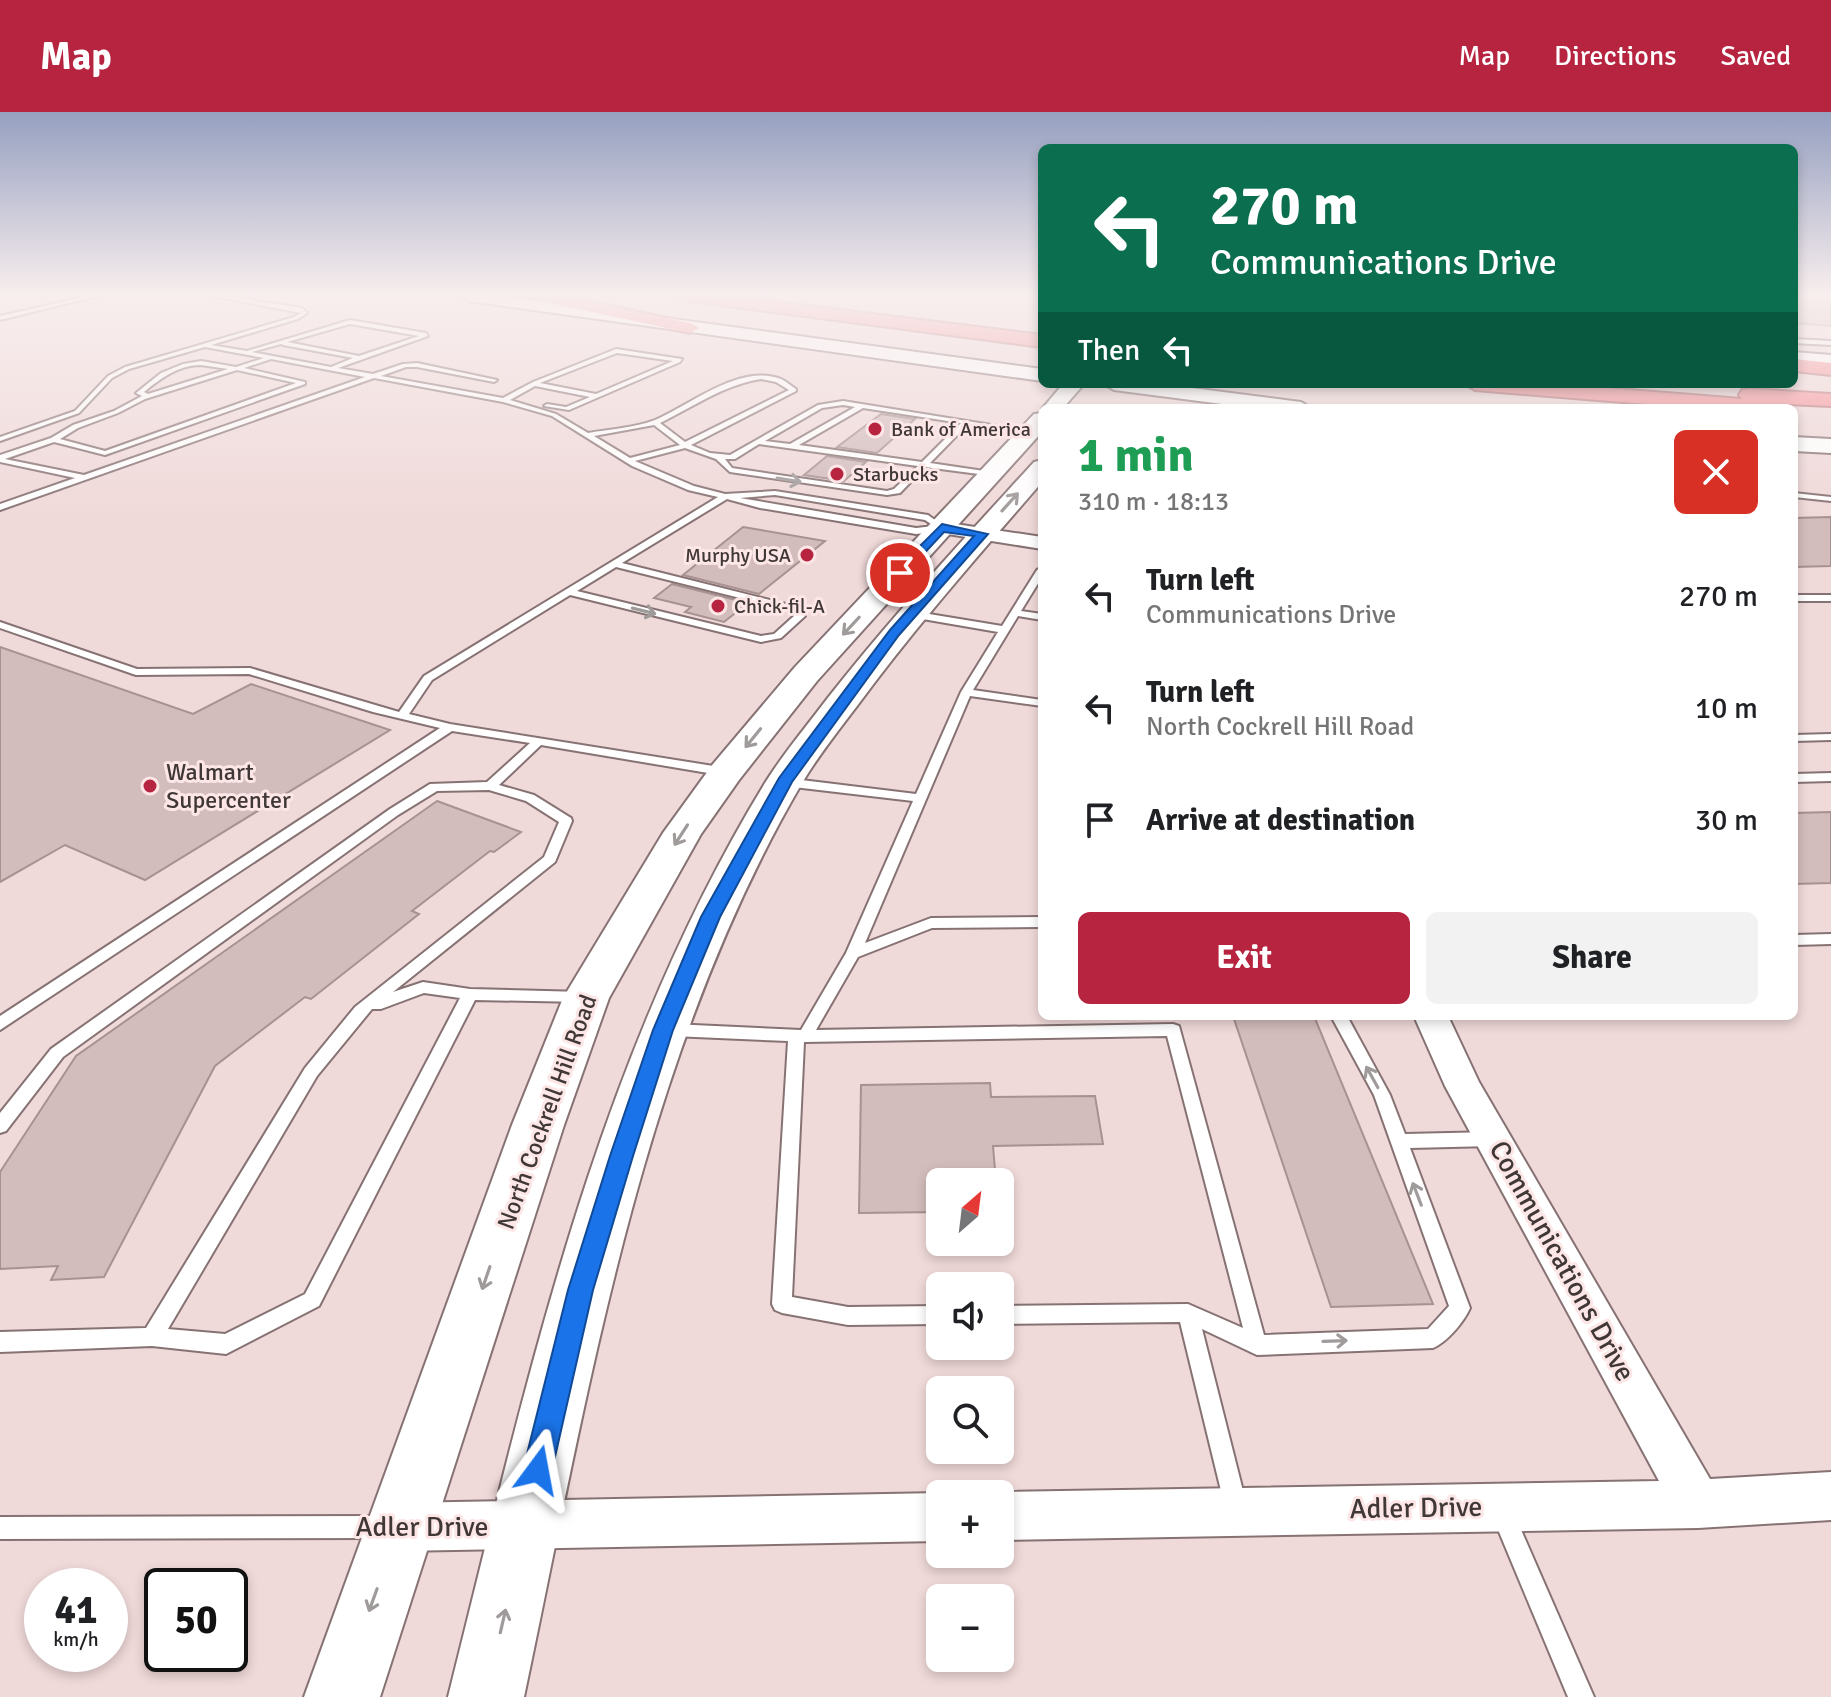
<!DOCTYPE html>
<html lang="en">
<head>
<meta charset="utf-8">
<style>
	:root { --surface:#fff; --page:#f2f2f2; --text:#202124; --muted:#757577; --accent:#b62440 }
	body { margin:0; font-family:Signika,sans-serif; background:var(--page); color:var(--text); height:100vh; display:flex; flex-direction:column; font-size:30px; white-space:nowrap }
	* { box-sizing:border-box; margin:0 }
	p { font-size:26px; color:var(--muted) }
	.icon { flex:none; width:44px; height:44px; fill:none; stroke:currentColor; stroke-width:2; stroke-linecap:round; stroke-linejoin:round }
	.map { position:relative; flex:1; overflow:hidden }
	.panel { position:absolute; left:1038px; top:292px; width:760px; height:616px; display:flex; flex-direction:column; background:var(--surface); border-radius:12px; box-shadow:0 4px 12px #0003 }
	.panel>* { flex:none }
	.guide { position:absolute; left:1038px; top:32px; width:760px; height:244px; border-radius:12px; box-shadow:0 4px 12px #0003; background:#0b6e4f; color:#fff; overflow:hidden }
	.needle { width:52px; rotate:28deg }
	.buttons { position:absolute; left:926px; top:1056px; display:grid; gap:16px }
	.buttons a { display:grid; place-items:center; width:88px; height:88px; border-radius:12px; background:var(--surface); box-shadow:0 4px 12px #0003; font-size:40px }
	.speed { position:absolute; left:24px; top:1456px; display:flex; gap:16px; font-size:40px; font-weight:700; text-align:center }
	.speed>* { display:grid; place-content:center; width:104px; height:104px; border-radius:50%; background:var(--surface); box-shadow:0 4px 12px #0003; line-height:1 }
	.speed small { font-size:20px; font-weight:400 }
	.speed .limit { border:4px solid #111; border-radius:12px; background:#fff; color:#111 }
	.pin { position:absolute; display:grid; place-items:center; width:68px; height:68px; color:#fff; margin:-34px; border:4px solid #fff; border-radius:50%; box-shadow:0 2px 8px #0007 }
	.me { position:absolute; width:88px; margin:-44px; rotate:13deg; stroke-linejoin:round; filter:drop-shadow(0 0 6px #0008) }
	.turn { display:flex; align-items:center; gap:28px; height:168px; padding:0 40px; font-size:36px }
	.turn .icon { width:104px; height:104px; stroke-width:2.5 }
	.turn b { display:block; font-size:56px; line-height:68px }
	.then { display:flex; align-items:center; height:76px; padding:0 40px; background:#0003; gap:16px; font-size:30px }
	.round { display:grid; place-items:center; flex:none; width:84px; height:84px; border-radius:12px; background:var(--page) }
	.head { display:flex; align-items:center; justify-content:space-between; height:136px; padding:0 40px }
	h1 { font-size:48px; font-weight:700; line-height:60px; color:#1e9e55 }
	.cta { display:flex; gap:16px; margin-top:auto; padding:16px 40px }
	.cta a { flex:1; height:92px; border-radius:12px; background:var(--accent); color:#fff; font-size:32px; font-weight:700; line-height:92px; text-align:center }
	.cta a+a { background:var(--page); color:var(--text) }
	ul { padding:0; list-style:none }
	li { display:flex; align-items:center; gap:24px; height:112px; padding:0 40px }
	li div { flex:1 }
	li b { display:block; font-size:30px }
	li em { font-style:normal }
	header { display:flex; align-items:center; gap:48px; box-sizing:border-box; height:112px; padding:0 40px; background:var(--accent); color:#fff }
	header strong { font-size:38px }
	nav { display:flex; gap:44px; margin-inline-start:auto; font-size:28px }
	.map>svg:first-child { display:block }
	.building { fill:#d3bcbc; stroke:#a79191; stroke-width:2 }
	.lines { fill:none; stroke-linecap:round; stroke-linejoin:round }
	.lane-casing { stroke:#877273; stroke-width:4 }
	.street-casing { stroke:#877273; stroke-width:4 }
	.secondary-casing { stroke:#877273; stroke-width:4 }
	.highway-casing { stroke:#b67074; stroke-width:4 }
	.lane { fill:#fff; fill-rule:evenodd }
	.street { fill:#fff; fill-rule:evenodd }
	.secondary { fill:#fff; fill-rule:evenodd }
	.highway { fill:#f58e95; fill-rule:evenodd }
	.oneway { stroke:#a09b9b }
	.route { fill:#1a73e8; stroke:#114b97; stroke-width:2 }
	.poi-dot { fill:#b62440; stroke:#fde6e6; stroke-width:3 }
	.labels { text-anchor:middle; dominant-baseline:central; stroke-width:6; stroke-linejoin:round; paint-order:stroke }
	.far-poi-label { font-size:20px; fill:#403737; stroke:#fde6e6; text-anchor:start }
	.poi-label { font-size:24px; fill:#403737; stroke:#fde6e6; text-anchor:start }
	.street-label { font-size:24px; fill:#403737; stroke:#fde6e6 }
	.near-street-label { font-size:28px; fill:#403737; stroke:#fde6e6 }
</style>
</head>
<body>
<header>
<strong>Map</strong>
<nav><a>Map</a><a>Directions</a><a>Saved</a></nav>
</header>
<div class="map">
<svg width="1831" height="1585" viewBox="0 0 1831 1585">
	<rect width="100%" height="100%" fill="#f0d9d9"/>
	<!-- building -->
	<g class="building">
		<polygon points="1794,184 1831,184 1831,214 1794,211"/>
		<polygon points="881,302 915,307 877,341 837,335"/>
		<polygon points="827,344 866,350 844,369 804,363"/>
		<polygon points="1831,405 1831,454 1794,455 1794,406"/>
		<polygon points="743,415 825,429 759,482 683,463"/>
		<polygon points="672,472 748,491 724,510 685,500 691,495 654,486"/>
		<polygon points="0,535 193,602 251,572 390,618 145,768 65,733 0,770"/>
		<polygon points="437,689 521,720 494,740 490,739 412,799 419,802 311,887 305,885 215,954 104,1165 51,1168 58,1154 0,1157 0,1060 76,944"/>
		<polygon points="1831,700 1831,771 1794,772 1794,701"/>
		<polygon points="1233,904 1314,904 1433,1192 1331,1195"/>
		<polygon points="990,971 991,985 1095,984 1103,1032 993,1034 996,1070 940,1070 940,1100 859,1101 861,973"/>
	</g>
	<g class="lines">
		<!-- lane casing -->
		<g class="lane-casing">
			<g id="lane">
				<polygon points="88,184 97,184 0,208 0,204"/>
				<path d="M213 184H225L302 196 307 201 298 207 211 233 247 239 350 208 426 221 428 224 338 256 373 262 403 252 417 251 497 268 494 270 417 255H406L381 264 503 286 533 270 616 237 682 247 680 250 569 298 544 294 547 292 566 295 590 285 535 274 510 288 556 302 588 321C610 317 634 316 655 308 690 293 740 251 781 267 786 269 791 274 796 277V279L691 333 710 341 730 343 818 293 843 289 1035 320 1031 322 968 312 930 351 991 360H994V364L925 355 900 381 887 383 730 360 716 347 685 336 635 349 694 374 725 382 775 379 928 403 946 416 942 419 916 422 760 396 727 387 622 451 794 494 805 504 781 526 761 530 570 483 432 568 409 602 450 612 726 656 732 660 726 664 541 633 499 673 534 683 571 706 572 709 555 750 393 880 423 870 470 877 583 880 588 881 591 885 588 889 583 890 475 888 319 1194 226 1242 152 1234 0 1240V1220L146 1216 305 956 355 895 544 745 559 710 526 689 489 678 437 679 398 703 63 945 6 1019 0 1021V1001L51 937 390 697 430 672 487 670 530 631 452 619 0 918V904L440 616 373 600 249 562 136 563 0 516V510L137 557 250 556 399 600 424 564 718 385 688 378 632 354 552 304 503 290 374 266 0 398V392L75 366 0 350V343L51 326 73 313 114 299 142 284 136 281 161 261 183 252 201 249 236 255 264 246 205 235 129 257 112 266 79 301 0 329V325L75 299 108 264 125 255 294 205 301 201ZM350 212 419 224 359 244 287 230ZM281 232 283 233 353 246 331 255 252 240ZM617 241 673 249 596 282 540 271ZM271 247 365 265 84 363 5 347 54 330 105 343 305 272V270L244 256ZM201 253 228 257 148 282 144 280C161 266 179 253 201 253ZM237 258 296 271 105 339 60 327 78 316 118 301 145 287ZM761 267 776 270 789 278 685 330 660 311C693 295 723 273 761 267ZM843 293 855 295 790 332 765 329 822 296ZM863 296 961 311 922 350 799 333ZM654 313 680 333 630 346 594 324ZM759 332 918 354 894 377 887 379 732 356 725 347H735ZM775 383 925 408 934 414 916 416 740 386ZM616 455 788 498 794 504 774 522 761 524 577 479ZM424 881 460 886 305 1182 225 1222 168 1217 317 964 372 897H381Z"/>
				<polygon points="1794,227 1831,229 1831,233 1794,231"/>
				<polygon points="1794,381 1831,385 1831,389 1794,385"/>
				<path d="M1042 455V465L1021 499 1042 502V508L1018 504 973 578 1042 588V594L970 584 865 831 931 806 1042 805V815L932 816 858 845 816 918 1173 912 1179 914 1264 1223 1428 1217 1449 1194 1374 983 1331 904H1347L1390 983 1405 1022 1493 1020 1499 1022 1502 1027 1499 1032 1493 1034 1410 1036 1470 1196C1464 1210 1447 1230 1433 1236L1257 1243 1202 1217 1246 1391 1243 1399 1235 1402 1227 1399 1224 1391 1180 1210 1000 1212V1194L1188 1192 1243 1216 1167 924 804 930 792 1185 848 1195 940 1194V1212L848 1213 782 1201 775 1198 772 1192 788 929 672 924 666 922 664 918 666 914 672 912 801 918 846 841 913 689 785 674 779 670 785 666 916 682 961 580 998 520 911 505 906 502 911 499 1002 514 1037 458Z"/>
				<rect x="1794" y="483" width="37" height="6"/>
				<polygon points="1831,622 1831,628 1794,629 1794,623"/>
				<polygon points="1831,661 1831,669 1794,670 1794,662"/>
				<polygon points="1831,822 1831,832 1794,833 1794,823"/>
				<polygon points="1503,1392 1511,1395 1594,1585 1568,1585 1492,1403 1495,1395"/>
				<polygon points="382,1404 390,1407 393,1415 390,1423 382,1426 0,1427 0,1405"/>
			</g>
		</g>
		<!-- street casing -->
		<g class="street-casing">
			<g id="street">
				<polygon points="942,410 1042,425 1042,437 935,420 933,416 935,412"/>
				<polygon points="1414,904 1448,904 1479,970 1710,1367 1831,1360 1831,1408 1698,1416 1000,1428 1000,1382 994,1382 1000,1380 1659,1369 1445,974"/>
				<polygon points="940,1381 943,1382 940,1382 940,1429 399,1439 382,1432 375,1415 382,1398 399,1391"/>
			</g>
		</g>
		<!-- secondary casing -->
		<g class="secondary-casing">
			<g id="secondary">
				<polygon points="461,184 503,184 1042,257 1042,269 469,189"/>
				<polygon points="1794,240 1831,243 1831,255 1794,252"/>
				<polygon points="1063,272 1084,272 1063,296 1042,297"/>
				<polygon points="1104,272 1161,272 1301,290 1311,296 1253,296 1114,278"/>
				<polygon points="1042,301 1042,320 817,569 739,668 701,722 609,886 564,1013 380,1585 304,1585 512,1013 563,886 663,721 713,652 795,555 1034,302"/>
				<polygon points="1794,325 1831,327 1831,341 1794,339"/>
				<path d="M1042 348V370C979 443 915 515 857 594 838 619 818 644 802 671 641 946 589 1277 524 1585H448C527 1271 594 951 765 671 783 642 806 615 827 587 892 504 963 428 1034 350Z"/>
			</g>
		</g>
		<!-- highway casing -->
		<g class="highway-casing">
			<g id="highway">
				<polygon points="533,184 564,184 690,211 699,216 690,221 541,189"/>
				<polygon points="681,184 728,184 1042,223 1042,235 689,189"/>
				<polygon points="1794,247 1831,251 1831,263 1794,259"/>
				<polygon points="1465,272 1555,272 1742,287 1739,283 1742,278 1750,277 1831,282 1831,294 1786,292 1789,296 1696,296 1475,278"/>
			</g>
		</g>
		<!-- lane -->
		<use href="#lane" class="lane"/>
		<!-- street -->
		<use href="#street" class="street"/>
		<!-- secondary -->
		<use href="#secondary" class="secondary"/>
		<!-- highway -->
		<use href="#highway" class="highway"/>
	</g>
	<!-- one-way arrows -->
	<defs><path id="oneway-shaft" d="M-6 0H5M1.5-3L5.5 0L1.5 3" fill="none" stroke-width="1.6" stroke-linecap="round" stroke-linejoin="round" transform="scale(2)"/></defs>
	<g class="oneway">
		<use href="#oneway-shaft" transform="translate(789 368) rotate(9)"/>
		<use href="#oneway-shaft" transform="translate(1010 390) rotate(-48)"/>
		<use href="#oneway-shaft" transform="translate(644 499) rotate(14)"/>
		<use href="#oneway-shaft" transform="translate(851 514) rotate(133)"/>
		<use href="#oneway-shaft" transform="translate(753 626) rotate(129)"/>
		<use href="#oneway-shaft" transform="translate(681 723) rotate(123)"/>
		<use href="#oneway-shaft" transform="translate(1372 965) rotate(-119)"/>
		<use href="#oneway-shaft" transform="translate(1417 1082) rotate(-111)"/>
		<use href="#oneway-shaft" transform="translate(486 1166) rotate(109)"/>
		<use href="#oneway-shaft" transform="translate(1335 1229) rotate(-2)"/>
		<use href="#oneway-shaft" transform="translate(373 1488) rotate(110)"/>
		<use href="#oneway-shaft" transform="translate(503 1509) rotate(-77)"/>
	</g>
	<!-- sky -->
	<linearGradient id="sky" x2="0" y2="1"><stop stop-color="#96a0c0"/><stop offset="0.45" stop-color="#f8eeee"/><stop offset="1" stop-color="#f8eeee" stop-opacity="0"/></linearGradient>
	<rect width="1831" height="406" fill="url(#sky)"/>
	<!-- route -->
	<polygon class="route" points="942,412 988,422 899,523 792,670 720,805 673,918 633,1044 593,1178 552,1358 548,1368 538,1372 527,1368 523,1358 568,1178 610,1044 653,918 701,805 779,666 890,518 974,424 944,420 904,463 896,463 896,458"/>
	<!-- markers -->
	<g class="poi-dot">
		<circle cx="875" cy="317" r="8"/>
		<circle cx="837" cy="362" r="8"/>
		<circle cx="807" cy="443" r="8"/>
		<circle cx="718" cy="494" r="8"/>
		<circle cx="150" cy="674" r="8"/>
	</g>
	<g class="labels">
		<!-- far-poi labels -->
		<g class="far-poi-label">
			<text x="891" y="317">Bank of America</text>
			<text x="853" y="362">Starbucks</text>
			<text x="791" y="443" text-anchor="end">Murphy USA</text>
			<text x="734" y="494">Chick-fil-A</text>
		</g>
		<!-- poi labels -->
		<g class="poi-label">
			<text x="166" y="660">Walmart<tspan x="166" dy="28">Supercenter</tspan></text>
		</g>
		<!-- street labels -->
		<g class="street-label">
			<text transform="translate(547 1000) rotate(-70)">North Cockrell Hill Road</text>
		</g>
		<!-- near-street labels -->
		<g class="near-street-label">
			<text transform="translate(1562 1149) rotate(61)">Communications Drive</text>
			<text transform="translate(1416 1396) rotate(-1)">Adler Drive</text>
			<text x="422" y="1415">Adler Drive</text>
		</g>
	</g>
</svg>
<div class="buttons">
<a><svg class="needle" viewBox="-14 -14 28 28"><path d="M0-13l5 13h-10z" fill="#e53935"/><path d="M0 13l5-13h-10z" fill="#757577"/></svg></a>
<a><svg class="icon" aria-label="sound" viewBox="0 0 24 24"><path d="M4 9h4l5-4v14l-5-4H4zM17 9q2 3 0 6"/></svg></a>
<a><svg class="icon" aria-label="search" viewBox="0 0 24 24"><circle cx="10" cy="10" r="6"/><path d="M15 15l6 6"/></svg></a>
<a>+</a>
<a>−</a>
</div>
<div class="speed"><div>41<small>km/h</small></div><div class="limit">50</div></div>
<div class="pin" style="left:900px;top:461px;background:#d93025"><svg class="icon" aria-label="arrive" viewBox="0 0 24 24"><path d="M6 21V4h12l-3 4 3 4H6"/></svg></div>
<svg class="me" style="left:538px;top:1358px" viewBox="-20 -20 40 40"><path d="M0-17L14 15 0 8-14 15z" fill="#1a73e8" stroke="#fff" stroke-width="4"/></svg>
<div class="guide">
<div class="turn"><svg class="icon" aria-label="left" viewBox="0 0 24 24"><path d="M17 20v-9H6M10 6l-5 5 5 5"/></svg><div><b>270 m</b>Communications Drive</div></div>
<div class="then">Then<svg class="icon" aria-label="left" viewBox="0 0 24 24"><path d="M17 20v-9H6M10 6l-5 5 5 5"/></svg></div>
</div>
<section class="panel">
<div class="head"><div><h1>1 min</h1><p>310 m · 18:13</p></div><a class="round" style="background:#d93025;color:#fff"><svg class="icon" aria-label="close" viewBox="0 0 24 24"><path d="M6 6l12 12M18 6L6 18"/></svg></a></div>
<ul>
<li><svg class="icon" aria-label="left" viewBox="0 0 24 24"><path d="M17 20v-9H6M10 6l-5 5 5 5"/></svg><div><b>Turn left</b><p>Communications Drive</p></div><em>270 m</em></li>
<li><svg class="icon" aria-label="left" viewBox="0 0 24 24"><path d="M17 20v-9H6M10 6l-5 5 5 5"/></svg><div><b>Turn left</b><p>North Cockrell Hill Road</p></div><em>10 m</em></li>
<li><svg class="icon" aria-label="arrive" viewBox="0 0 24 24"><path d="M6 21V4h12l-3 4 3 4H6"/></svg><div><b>Arrive at destination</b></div><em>30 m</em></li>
</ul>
<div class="cta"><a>Exit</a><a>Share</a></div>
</section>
</div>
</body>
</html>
